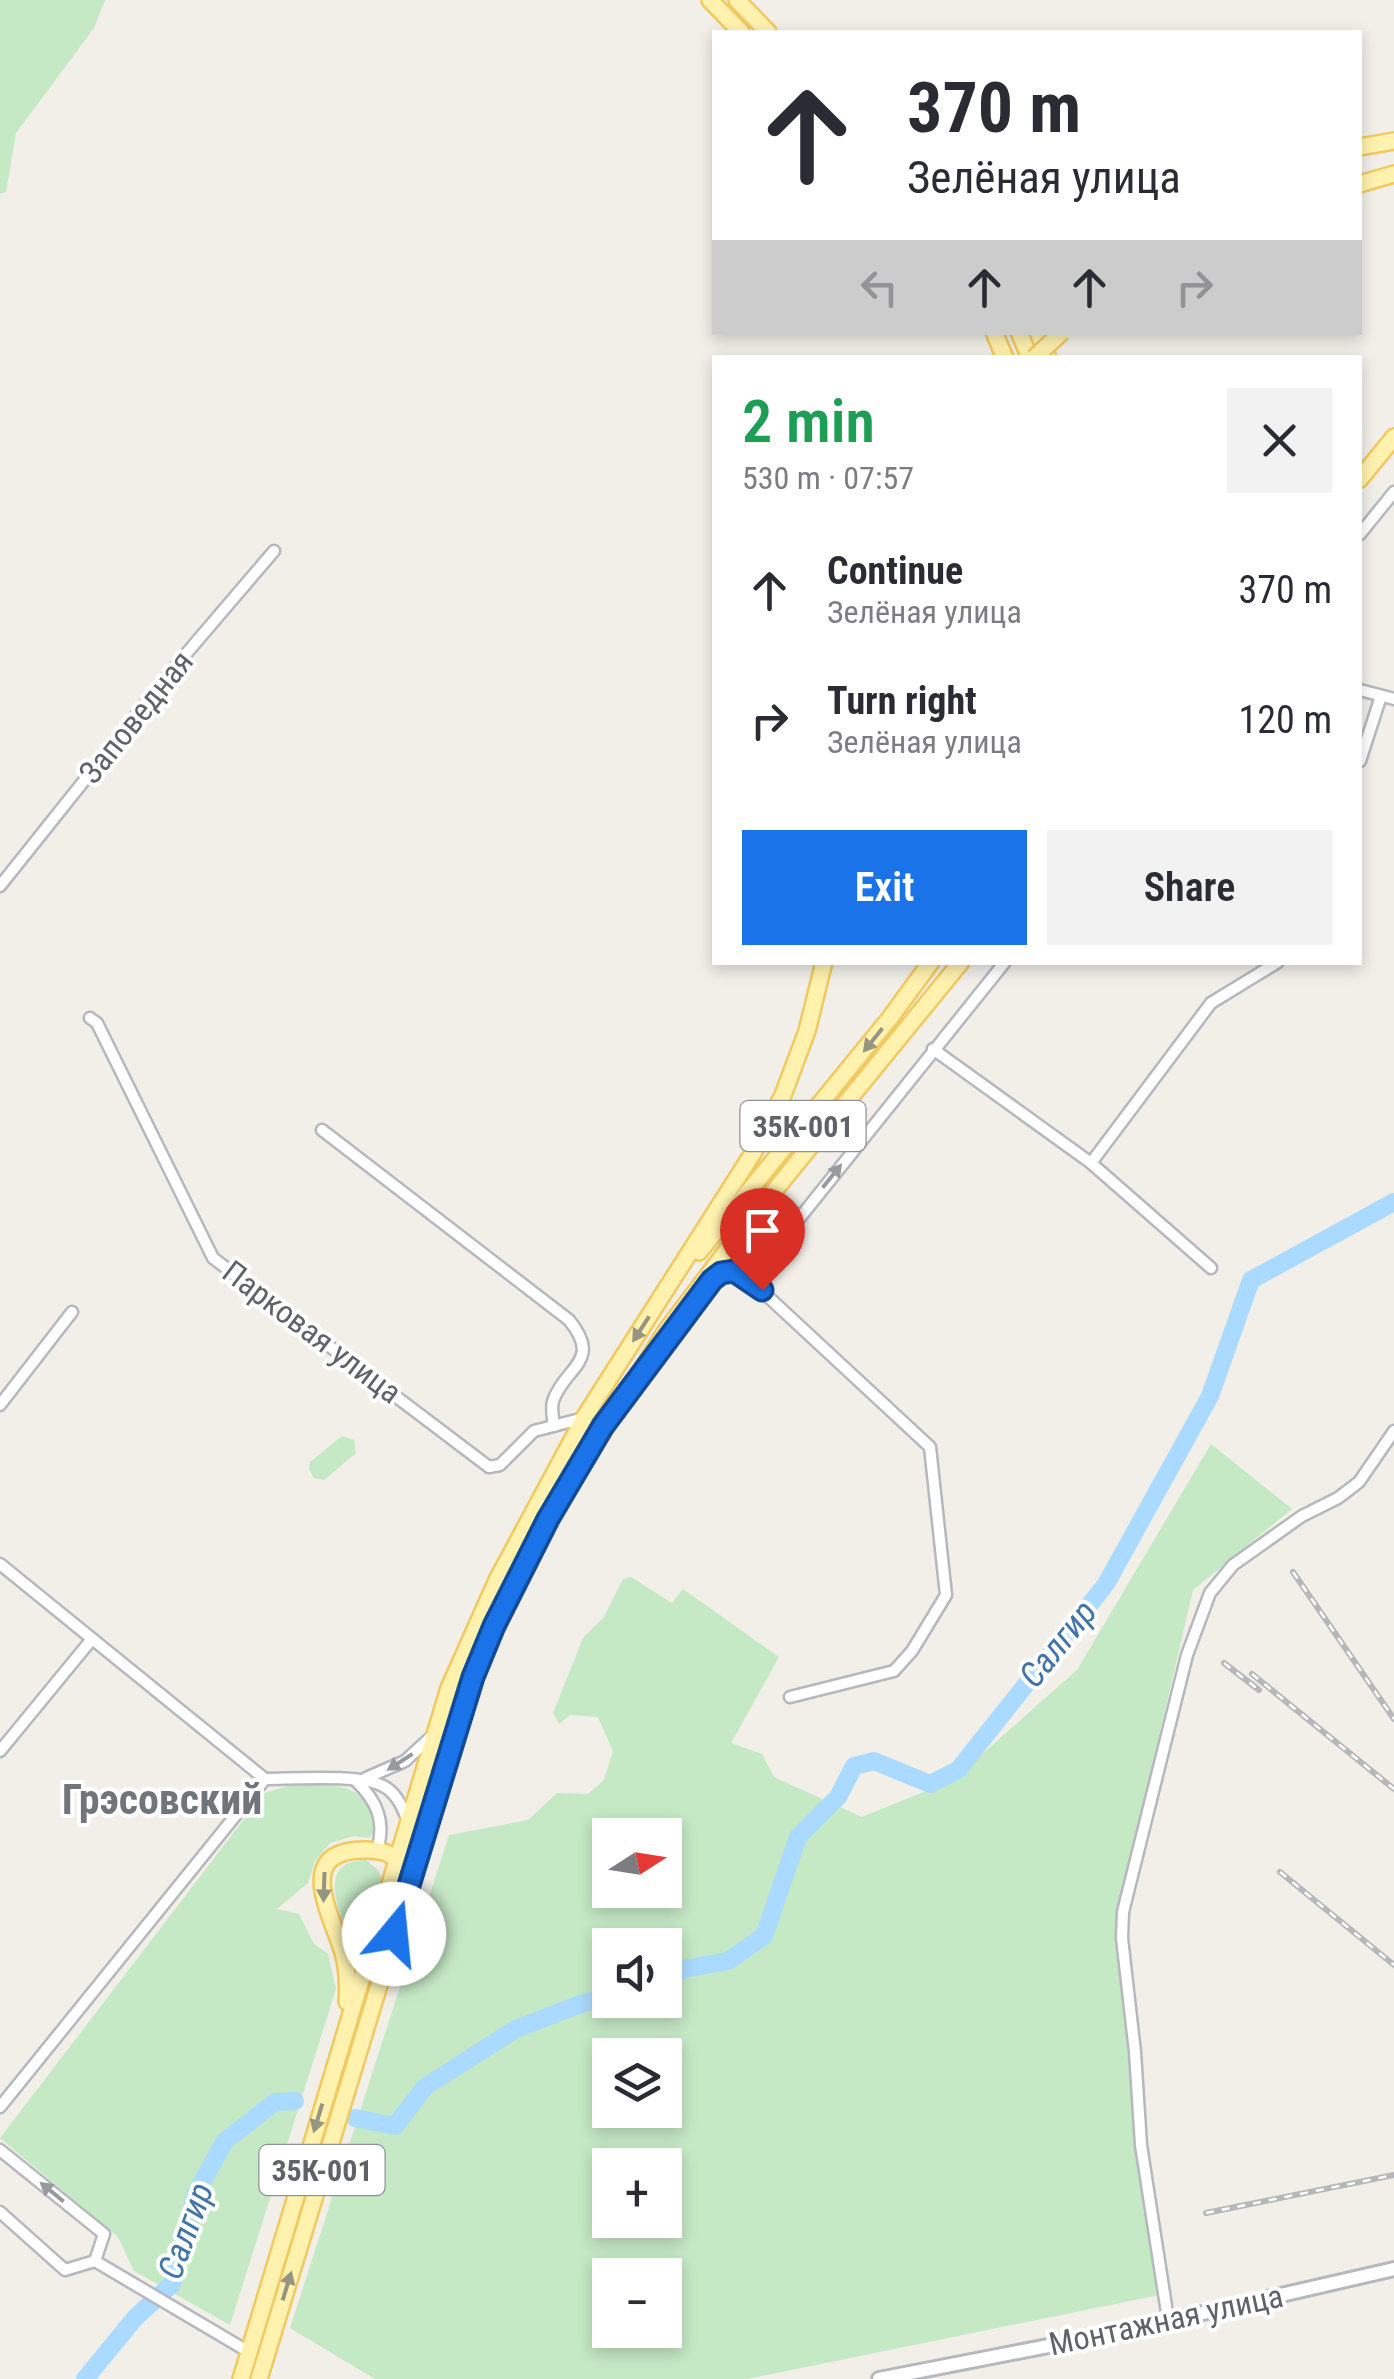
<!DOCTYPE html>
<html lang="en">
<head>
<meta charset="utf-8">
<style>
	:root { --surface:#fff; --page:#f2f2f3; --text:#2b2b33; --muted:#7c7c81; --accent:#1a73e8 }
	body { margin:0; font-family:"Roboto Condensed",sans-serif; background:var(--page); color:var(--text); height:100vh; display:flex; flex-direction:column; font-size:38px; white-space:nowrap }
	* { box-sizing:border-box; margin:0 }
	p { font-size:32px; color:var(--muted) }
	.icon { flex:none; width:55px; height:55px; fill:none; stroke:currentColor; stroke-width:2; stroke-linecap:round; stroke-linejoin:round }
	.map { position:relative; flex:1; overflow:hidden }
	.side { position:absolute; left:712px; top:355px; width:650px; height:610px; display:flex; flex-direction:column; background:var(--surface); border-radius:0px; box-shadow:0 5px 15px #0003 }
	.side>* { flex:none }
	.top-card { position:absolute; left:712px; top:30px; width:650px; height:305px; border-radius:0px; box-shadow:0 5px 15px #0003; background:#fff; color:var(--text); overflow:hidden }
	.needle { width:65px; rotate:78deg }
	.buttons { position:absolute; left:592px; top:1818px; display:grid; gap:20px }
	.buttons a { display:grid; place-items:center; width:90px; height:90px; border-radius:0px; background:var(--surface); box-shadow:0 5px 15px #0003; font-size:50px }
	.pin { position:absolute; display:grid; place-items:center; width:85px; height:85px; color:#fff; margin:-102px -42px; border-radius:50% 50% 50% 0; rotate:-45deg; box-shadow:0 0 10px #0007 }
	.pin .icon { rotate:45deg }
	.me { position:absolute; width:110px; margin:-55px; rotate:17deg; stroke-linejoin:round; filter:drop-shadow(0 0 8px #0008) }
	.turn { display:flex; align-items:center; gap:35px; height:210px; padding:0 30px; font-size:45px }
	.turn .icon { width:130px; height:130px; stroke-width:2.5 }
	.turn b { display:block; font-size:70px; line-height:85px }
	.lanes { display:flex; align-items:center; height:95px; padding:0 30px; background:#0003; justify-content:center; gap:50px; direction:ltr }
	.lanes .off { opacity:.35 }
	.round { display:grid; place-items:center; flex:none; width:105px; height:105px; border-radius:0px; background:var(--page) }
	.head { display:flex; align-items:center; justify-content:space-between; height:170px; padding:0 30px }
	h1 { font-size:60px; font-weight:600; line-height:75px; color:#1e9e55 }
	.cta { display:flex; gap:20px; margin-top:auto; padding:20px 30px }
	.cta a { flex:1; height:115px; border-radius:0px; background:var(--accent); color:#fff; font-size:40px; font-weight:600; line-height:115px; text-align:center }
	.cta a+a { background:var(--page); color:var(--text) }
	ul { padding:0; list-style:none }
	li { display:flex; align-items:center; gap:30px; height:130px; padding:0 30px }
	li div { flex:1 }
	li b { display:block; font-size:38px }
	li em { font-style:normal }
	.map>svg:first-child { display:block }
	.green { fill:#c5e8c5; fill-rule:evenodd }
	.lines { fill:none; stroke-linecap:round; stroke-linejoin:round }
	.river { stroke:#aadaff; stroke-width:18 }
	.minor-casing { stroke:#b5b8bc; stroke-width:15 }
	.tertiary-casing { stroke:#b5b8bc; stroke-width:18 }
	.primary-casing { stroke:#f2c960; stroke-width:20 }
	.minor { stroke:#fff; stroke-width:10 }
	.tertiary { stroke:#fff; stroke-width:12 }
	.primary { stroke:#fff2af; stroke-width:15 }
	.rail-casing { stroke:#b6b7b8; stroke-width:6 }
	.rail { stroke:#fff; stroke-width:2.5; stroke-dasharray:8; stroke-linecap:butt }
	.primary-bridge-casing { stroke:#f2c960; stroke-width:20; stroke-linecap:butt }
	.primary-bridge { stroke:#fff2af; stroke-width:15 }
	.oneway { fill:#979581 }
	.oneway2 { fill:#979a9d }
	.route-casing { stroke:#114b97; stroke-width:25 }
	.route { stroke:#1a73e8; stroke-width:18 }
	.labels { text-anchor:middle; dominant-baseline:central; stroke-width:8; stroke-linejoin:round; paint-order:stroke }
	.shield { fill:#fff; stroke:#8f9295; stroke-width:2.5 }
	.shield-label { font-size:30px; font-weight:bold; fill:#5f6368 }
	.street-label { font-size:32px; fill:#5f6368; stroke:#fff }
	.water-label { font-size:35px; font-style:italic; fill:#4174aa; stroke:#fff }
	.district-label { font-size:42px; font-weight:bold; fill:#70757a; stroke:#fff }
</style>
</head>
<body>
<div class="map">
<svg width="1394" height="2379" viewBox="0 0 1394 2379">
	<rect width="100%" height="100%" fill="#f1efe8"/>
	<!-- green -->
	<g class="green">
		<polygon points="0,0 105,0 94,28 16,133 6,192 0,194"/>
		<polygon points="342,1436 354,1440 356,1453 324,1480 314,1478 309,1469 310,1462"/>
		<path d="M1211 1444 1292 1509 1193 1590 1116 1921 1164 2294 747 2379H375L290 2328 449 1835 528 1820 557 1793 588 1794 604 1780 613 1751 598 1717 570 1715 559 1724 553 1713 583 1638 604 1617 623 1579 631 1577 672 1603 683 1589 779 1657 731 1743 762 1754 774 1777 862 1817 953 1780 1077 1670ZM610 1835H665V1890H610ZM610 1945H665V2000H610ZM610 2055H665V2110H610ZM610 2165H665V2220H610ZM610 2275H665V2330H610Z"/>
		<path d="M291 1785C333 1786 365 1778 376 1828L370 1838 354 1836 330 1843 315 1861 308 1883 277 1909 299 1914 314 1944 328 1954 336 1989 230 2325 134 2271 118 2237 0 2138 264 1793Z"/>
		<path d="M366 1860 378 1870 381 1878 359 1951C343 1924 310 1861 366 1860Z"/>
	</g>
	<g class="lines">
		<!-- river -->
		<g class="river">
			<polyline points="665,1978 684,1969 728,1961 764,1936 798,1837 838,1797 854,1766 874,1761 930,1784 958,1770 1106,1584 1210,1396 1251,1280 1394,1202"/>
			<polyline points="355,2118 395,2126 425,2087 514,2030 583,2003 610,1997"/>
			<polyline points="85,2379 135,2318 172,2284 196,2193 225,2141 275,2102 295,2101"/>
		</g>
		<!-- minor casing -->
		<g class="minor-casing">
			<g id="minor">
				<polyline points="1360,534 1394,492"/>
				<polyline points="1360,690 1394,699"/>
				<polyline points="1360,761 1381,696"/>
				<polyline points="0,886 174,668 274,551"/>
				<polyline points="90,1018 97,1023 213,1258 489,1467 500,1465 534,1431 584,1418"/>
				<polyline points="933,1049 1091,1163 1211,1268"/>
				<path d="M322 1130 569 1320C603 1362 565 1366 553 1401 551 1408 553 1419 554 1426"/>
				<polyline points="1091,1163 1211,1003 1278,962"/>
				<path d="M743 1231C741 1248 739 1265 750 1280L1005 962"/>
				<path d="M708 1286C721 1269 732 1269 750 1280L930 1447 946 1595 912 1651 894 1671 790 1697"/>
				<polyline points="0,1405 72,1312"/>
				<polyline points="0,1564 265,1779"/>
				<polyline points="0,1751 92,1639"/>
				<polyline points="366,1778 405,1761 431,1737"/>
				<path d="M265 1779C293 1779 360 1774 383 1786 395 1792 401 1804 406 1816 413 1835 412 1852 407 1871"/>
				<path d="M356 1781C377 1801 386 1822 377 1850"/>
				<polyline points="0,2107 265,1779"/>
				<polyline points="0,2150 104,2234 95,2261"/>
				<polyline points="0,2212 65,2270 95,2261"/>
				<polyline points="95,2261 249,2352"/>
				<polyline points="1168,2319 1141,2145 1135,2052 1122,1938 1123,1912 1187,1655 1210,1593 1233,1565 1302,1516 1338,1498 1359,1482 1394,1431"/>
			</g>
		</g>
		<!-- tertiary casing -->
		<g class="tertiary-casing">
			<polyline id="tertiary" points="879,2379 1120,2332 1394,2269"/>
		</g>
		<!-- primary casing -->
		<g class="primary-casing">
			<g id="primary">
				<polyline points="710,0 741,32"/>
				<polyline points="737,0 768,32"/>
				<polyline points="1360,147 1394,141"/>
				<polyline points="1360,184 1394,174"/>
				<polyline points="994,332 1005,358"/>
				<polyline points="1019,332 1030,358"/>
				<polyline points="1038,332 1048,358"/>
				<polyline points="1360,479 1394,437"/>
				<polyline points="699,1252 890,1018 931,962"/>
				<path d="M347 2002C348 1987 348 1971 344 1956 335 1920 288 1848 368 1850 381 1850 394 1854 401 1865"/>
				<polyline points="241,2379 449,1688 497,1580 584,1418 753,1153 783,1095 807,1031 824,962"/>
				<polyline points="259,2379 473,1677 494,1626 548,1519 666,1331 743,1229 961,962"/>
			</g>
		</g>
		<!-- minor -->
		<use href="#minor" class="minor"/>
		<!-- tertiary -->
		<use href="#tertiary" class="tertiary"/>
		<!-- primary -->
		<use href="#primary" class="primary"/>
		<!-- rail casing -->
		<g class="rail-casing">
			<g id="rail">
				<polyline points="1293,1572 1394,1719"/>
				<polyline points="1224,1663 1259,1690"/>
				<polyline points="1252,1674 1394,1789"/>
				<polyline points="1280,1872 1394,1965"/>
				<polyline points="1206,2213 1394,2175"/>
			</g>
		</g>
		<!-- rail -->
		<use href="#rail" class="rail"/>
		<!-- primary-bridge casing -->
		<g class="primary-bridge-casing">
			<polyline id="primary-bridge" points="1034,358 1062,332"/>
		</g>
		<!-- primary-bridge -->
		<use href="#primary-bridge" class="primary-bridge"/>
	</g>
	<!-- one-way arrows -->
	<defs><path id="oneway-solid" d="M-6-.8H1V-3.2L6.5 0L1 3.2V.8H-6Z" transform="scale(2.5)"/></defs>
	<g class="oneway">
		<use href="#oneway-solid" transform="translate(873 1040) rotate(129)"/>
		<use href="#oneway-solid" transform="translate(641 1329) rotate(123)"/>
		<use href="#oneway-solid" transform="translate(324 1887) rotate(92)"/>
		<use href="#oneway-solid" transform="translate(318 2118) rotate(107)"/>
		<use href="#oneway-solid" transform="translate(287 2286) rotate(-73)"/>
	</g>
	<g class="oneway2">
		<use href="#oneway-solid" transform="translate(832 1176) rotate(-51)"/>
		<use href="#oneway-solid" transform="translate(400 1762) rotate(147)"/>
		<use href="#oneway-solid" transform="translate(52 2192) rotate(-141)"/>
	</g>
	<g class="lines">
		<!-- route casing -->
		<g class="route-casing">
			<polyline id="route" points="394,1934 473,1677 494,1626 548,1519 603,1426 712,1280 721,1273 734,1271 762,1290"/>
		</g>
		<!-- route -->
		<use href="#route" class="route"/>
	</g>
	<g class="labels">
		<!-- shield labels -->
		<g class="shield">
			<rect x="740.5" y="1101" width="125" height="50" rx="8"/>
			<rect x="259.5" y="2145" width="125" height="50" rx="8"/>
		</g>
		<g class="shield-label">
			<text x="803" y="1126">35К-001</text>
			<text x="322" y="2170">35К-001</text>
		</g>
		<!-- street labels -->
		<g class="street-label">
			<text transform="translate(136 717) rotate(-51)">Заповедная</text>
			<text transform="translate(312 1332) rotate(37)">Парковая улица</text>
			<text transform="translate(1166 2320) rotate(-12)">Монтажная улица</text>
		</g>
		<!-- water labels -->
		<g class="water-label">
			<text transform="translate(1058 1644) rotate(-51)">Салгир</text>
			<text transform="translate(186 2231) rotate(-70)">Салгир</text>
		</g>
		<!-- district labels -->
		<g class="district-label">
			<text x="162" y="1799">Грэсовский</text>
		</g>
	</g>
</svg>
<div class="buttons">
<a><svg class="needle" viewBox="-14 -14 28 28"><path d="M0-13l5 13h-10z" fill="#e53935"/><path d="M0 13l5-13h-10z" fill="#7c7c81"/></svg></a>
<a><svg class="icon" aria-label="sound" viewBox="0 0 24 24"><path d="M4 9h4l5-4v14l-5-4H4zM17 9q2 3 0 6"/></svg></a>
<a><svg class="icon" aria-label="layers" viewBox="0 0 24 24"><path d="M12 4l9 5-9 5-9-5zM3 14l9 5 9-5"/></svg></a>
<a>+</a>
<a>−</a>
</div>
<div class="pin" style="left:762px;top:1290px;background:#d93025"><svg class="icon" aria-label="arrive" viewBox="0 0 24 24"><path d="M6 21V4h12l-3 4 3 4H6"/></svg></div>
<svg class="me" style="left:394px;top:1934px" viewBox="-20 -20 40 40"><circle r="19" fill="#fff"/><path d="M0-13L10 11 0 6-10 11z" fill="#1a73e8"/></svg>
<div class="top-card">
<div class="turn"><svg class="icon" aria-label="ahead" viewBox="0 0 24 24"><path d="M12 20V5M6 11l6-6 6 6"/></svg><div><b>370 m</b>Зелёная улица</div></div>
<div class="lanes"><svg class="icon off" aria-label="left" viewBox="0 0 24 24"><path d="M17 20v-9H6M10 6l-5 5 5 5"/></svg><svg class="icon" aria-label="ahead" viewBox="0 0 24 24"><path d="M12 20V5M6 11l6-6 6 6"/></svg><svg class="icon" aria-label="ahead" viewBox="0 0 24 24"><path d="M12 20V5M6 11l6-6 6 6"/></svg><svg class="icon off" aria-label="right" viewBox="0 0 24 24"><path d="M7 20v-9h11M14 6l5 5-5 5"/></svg></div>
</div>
<section class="side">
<div class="head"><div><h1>2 min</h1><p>530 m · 07:57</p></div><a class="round"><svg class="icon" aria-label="close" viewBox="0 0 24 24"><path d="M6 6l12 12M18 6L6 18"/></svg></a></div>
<ul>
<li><svg class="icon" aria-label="ahead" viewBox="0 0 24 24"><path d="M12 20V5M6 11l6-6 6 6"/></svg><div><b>Continue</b><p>Зелёная улица</p></div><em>370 m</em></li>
<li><svg class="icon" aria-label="right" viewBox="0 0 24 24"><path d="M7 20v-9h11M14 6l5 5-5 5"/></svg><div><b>Turn right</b><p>Зелёная улица</p></div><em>120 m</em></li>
</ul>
<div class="cta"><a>Exit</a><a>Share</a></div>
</section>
</div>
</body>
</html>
